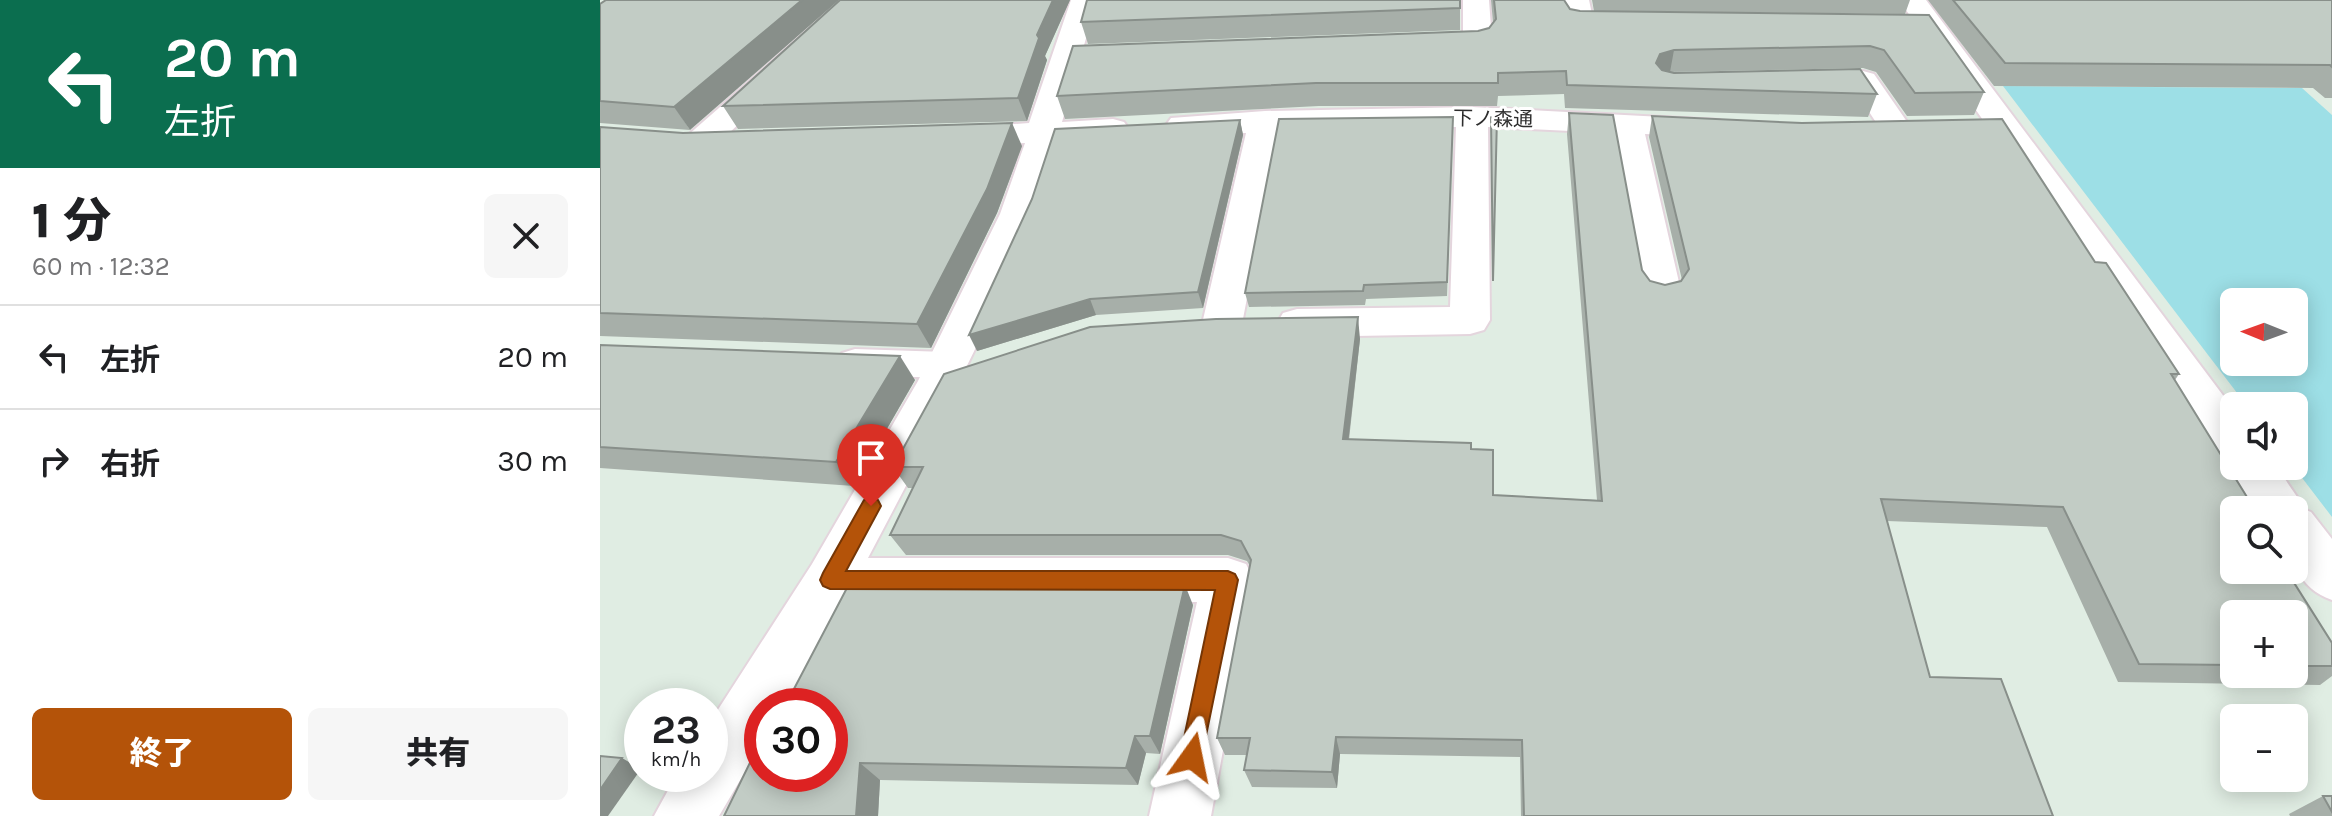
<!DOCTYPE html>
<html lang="ja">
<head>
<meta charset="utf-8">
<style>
	:root { --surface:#fff; --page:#f6f6f6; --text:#202124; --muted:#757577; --line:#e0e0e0; --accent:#b45309 }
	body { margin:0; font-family:Karla,"Noto Sans JP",sans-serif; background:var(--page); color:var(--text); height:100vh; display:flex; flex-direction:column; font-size:30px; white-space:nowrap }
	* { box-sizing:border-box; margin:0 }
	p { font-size:26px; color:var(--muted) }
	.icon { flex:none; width:44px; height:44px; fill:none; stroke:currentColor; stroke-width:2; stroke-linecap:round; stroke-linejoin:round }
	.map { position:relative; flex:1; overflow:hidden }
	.panel { display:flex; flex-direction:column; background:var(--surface); width:600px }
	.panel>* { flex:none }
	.top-card { background:#0b6e4f; color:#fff; overflow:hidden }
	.needle { width:52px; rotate:271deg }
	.buttons { position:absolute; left:1620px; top:288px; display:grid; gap:16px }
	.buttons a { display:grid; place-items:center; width:88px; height:88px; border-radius:12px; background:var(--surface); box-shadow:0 4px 20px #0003; font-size:40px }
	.speed { position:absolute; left:24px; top:688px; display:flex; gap:16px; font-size:40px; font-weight:700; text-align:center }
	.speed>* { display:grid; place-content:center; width:104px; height:104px; border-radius:50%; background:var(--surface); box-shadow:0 4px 20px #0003; line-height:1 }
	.speed small { font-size:20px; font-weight:400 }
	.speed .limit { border:12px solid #d22; background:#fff; color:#111 }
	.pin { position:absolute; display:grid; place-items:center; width:68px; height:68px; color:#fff; margin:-82px -34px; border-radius:50% 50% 50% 0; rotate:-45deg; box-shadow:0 0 8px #0007 }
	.pin .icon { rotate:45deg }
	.me { position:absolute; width:88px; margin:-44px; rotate:12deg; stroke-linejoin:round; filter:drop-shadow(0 0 6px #0008) }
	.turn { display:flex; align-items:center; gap:28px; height:168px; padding:0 32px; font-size:36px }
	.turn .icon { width:104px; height:104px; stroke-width:2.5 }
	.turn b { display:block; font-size:56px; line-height:68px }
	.round { display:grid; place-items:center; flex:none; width:84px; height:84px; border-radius:12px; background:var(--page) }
	.overview { display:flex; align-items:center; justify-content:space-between; height:136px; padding:0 32px }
	h1 { font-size:48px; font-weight:800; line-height:60px }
	.button { display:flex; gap:16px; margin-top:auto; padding:16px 32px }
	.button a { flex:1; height:92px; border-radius:12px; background:var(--accent); color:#fff; font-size:32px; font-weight:800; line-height:92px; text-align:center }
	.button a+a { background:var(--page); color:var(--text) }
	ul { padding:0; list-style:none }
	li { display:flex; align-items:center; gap:24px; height:104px; padding:0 32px; border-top:2px solid var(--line) }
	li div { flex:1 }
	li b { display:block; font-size:30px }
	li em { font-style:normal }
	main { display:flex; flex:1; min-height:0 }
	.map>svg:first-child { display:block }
	.pitch { fill:#9ddfe6; fill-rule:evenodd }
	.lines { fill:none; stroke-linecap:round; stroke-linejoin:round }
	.service-casing { stroke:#e4d5dd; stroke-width:4 }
	.minor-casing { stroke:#e4d5dd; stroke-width:4 }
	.service { fill:#fff; fill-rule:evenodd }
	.minor { fill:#fff; fill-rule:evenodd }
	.wall { fill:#a7afa9; fill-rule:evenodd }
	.shaded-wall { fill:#888f8a }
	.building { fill:#c2ccc5; stroke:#888f8a; stroke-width:2 }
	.route { fill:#b45309; stroke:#753606; stroke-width:2 }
	.labels { text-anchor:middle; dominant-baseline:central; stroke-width:6; stroke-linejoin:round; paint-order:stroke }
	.far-street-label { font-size:20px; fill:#2d2d2d; stroke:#fff }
</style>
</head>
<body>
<main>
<section class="panel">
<div class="top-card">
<div class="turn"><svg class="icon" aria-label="left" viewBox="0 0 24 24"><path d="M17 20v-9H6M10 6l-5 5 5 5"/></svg><div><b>20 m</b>左折</div></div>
</div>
<div class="overview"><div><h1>1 分</h1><p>60 m · 12:32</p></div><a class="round"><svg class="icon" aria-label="close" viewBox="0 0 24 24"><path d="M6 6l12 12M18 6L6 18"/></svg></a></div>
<ul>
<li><svg class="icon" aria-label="left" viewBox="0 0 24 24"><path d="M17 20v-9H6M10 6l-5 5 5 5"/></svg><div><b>左折</b></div><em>20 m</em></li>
<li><svg class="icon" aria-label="right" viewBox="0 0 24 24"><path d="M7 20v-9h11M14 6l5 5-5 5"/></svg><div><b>右折</b></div><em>30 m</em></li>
</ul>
<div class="button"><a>終了</a><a>共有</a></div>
</section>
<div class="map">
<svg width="1732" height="816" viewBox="0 0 1732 816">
	<rect width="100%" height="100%" fill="#e0ede3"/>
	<!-- pitch -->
	<path class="pitch" d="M1403 86 1702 88 1732 115V517L1693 466 1694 406H1647ZM1634 302H1694V362H1634Z"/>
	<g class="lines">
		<!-- service casing -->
		<g class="service-casing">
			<polygon id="service" points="255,349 346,352 359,356 364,365 359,374 346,378 255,375 242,371 237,362 242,353"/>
		</g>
		<!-- minor casing -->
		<g class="minor-casing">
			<g id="minor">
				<polygon points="242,0 271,0 111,150 99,153 87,150 83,143 87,136"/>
				<path d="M471 0H497L462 122 513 119 524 122 529 129 524 136 458 141V151C409 293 338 425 268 558H628L646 564 654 580 611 816H549L597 602H244L184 706H162V743L119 816H54L77 774H110V722L212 564 318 381 400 214 425 143 358 146 346 143 342 136 346 129 429 123Z"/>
				<polygon points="863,0 889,0 892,41 888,47 829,51 819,48 815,42 819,36 863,33"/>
				<polygon points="963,0 989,0 992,14 1036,16 1040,22 1036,28 979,30 969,28 965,22"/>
				<path d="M1299 0H1326L1634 410V466H1676L1706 510 1711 512 1732 539V600C1688 584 1694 550 1694 510H1655L1627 466 1630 460 1618 456Z"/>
				<polygon points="1263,71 1274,74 1312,129 1307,136 1296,139 1285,136 1254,89 1213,87 1209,81 1213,75"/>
				<polygon points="872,107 1120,120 1125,127 1120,134 1109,137 1045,134 1081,291 1075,300 1061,304 1047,300 1041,291 1012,133 888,127 890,320 884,330 870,334 697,337 683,333 677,323 683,313 697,309 850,307 856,127 679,132 642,324 636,334 622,338 608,334 602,324 646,133 582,135 571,132 566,125 571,118 665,111"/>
			</g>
		</g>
		<!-- service -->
		<use href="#service" class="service"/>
		<!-- minor -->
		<use href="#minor" class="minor"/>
	</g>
	<!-- wall -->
	<g class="wall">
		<polygon points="6,0 90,130 0,123 0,4"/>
		<polygon points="240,0 470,0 445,56 447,60 427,121 138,129 123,106"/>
		<polygon points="860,0 860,30 488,44 481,22"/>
		<polygon points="891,0 964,0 970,9 980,11 1329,15 1384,92 1374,115 1307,116 1276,72 1263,68 1070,72 1277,94 1268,117 965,108 964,94 898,96 897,106 719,106 465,119 457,96 878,31 889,28 893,22"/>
		<polygon points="992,0 1310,0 1305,14 994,11"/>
		<polygon points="1328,0 1732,0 1732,98 1725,98 1713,88 1394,86"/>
		<path d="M969 113 1042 270 1050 281 1065 285 1081 281 1082 280 1049 137 1052 116 1495 262 1579 374 1575 380 1634 510 1732 643V676L1720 685 1518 682 1447 527 1287 521 1330 677 1453 816H921L920 757 740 754 737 788 652 787 644 770 647 755H625L617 738 650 566 647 561 628 555H306L290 535 313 488H308L293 467 760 339 749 440 871 449 893 495 997 500 967 134ZM1634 614H1694V674H1634Z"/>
		<polygon points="853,117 847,296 766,299 765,305 649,307 645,293"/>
		<polygon points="640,120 643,135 603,308 496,315 377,351"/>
		<polygon points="0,127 83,133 422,146 397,213 331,348 0,336"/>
		<polygon points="0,345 315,380 254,486 0,468"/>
		<polygon points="593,605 560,754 546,753 538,785 280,780 278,816 124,816"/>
		<polygon points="1723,796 1732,796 1732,816 1690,816 1689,814"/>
	</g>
	<!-- shaded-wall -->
	<g class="shaded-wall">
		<polygon points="202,0 239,0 90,130 74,107"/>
		<polygon points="453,0 470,0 445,56 447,60 427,121 418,98 437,35"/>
		<polygon points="1074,50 1070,72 1056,76 1056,63 1060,54"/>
		<polygon points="640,120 643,135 603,308 598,292"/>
		<polygon points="412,123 422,146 397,213 331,348 317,324"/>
		<polygon points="490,299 496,315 377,351 369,335"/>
		<polygon points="758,317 760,339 746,461 743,439"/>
		<polygon points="300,356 315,380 254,486 236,462"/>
		<polygon points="585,585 593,605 560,754 550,736"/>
		<polygon points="535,736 546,753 538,785 526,768"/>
		<polygon points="736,737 740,754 737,788 732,772"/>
		<polygon points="22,758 41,769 8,816 0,816 0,790"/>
		<polygon points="260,763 280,780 278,816 256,816"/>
	</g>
	<!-- building -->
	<g class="building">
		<polygon points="6,0 202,0 74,107 0,101 0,4"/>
		<polygon points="240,0 453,0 437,35 439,38 418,98 123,106"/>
		<polygon points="487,0 860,0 860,8 481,22"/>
		<polygon points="894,0 964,0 970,9 980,11 1329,15 1384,92 1315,93 1284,50 1270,46 1074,50 1060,54 1056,63 1062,70 1074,73 1260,69 1277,94 967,85 966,71 898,73 898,83 716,83 457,96 473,46 878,31 889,28 896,19"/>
		<polygon points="1353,0 1732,0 1732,67 1730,65 1405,63"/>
		<polygon points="969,113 1013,115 1042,270 1050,281 1065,285 1081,281 1089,269 1052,116 1202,123 1402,119 1495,262 1506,263 1579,374 1571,374 1655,510 1634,510 1634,570 1686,570 1732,643 1732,666 1694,666 1694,614 1634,614 1634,665 1539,664 1463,507 1281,499 1330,677 1401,679 1453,816 924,816 922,740 736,737 732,772 644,770 650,738 617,738 651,560 641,541 621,535 290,535 323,467 293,467 344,374 490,327 616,319 758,317 743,439 871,443 871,449 893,450 893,495 1002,501"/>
		<polygon points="853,117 847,282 764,285 763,291 645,293 679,119"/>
		<polygon points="891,117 897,117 893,281"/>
		<polygon points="640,120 598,292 490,299 369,335 432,199 455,129"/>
		<polygon points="412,123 387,189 317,324 0,313 0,127 83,133"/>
		<polygon points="0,345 300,356 236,462 0,447"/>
		<polygon points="585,585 550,736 535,736 526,768 260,763 256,816 124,816 162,738 162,774 230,774 230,706 185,706 248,586"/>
		<polygon points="0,756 22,758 0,790"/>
		<polygon points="1723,796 1732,796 1732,812"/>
	</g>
	<!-- route -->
	<polygon class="route" points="271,498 278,500 281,506 246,571 628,571 635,574 638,580 600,765 592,769 583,765 580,757 615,590 230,589 223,586 220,580 223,573 264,500"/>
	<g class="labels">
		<!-- far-street labels -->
		<g class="far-street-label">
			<text transform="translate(893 119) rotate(1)">下ノ森通</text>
		</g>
	</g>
</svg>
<div class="buttons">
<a><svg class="needle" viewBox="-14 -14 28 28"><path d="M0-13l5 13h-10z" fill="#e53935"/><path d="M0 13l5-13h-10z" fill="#757577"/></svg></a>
<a><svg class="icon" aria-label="sound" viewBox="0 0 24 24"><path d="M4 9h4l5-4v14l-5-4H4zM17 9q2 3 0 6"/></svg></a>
<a><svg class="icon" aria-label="search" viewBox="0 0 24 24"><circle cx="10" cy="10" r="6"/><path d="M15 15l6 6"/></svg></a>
<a>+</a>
<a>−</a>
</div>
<div class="speed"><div>23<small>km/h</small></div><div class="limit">30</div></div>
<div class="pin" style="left:271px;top:506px;background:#d93025"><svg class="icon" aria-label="arrive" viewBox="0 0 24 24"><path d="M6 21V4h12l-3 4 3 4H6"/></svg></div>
<svg class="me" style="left:592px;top:757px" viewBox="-20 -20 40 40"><path d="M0-17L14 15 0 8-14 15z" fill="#b45309" stroke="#fff" stroke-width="4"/></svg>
</div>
</main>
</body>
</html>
